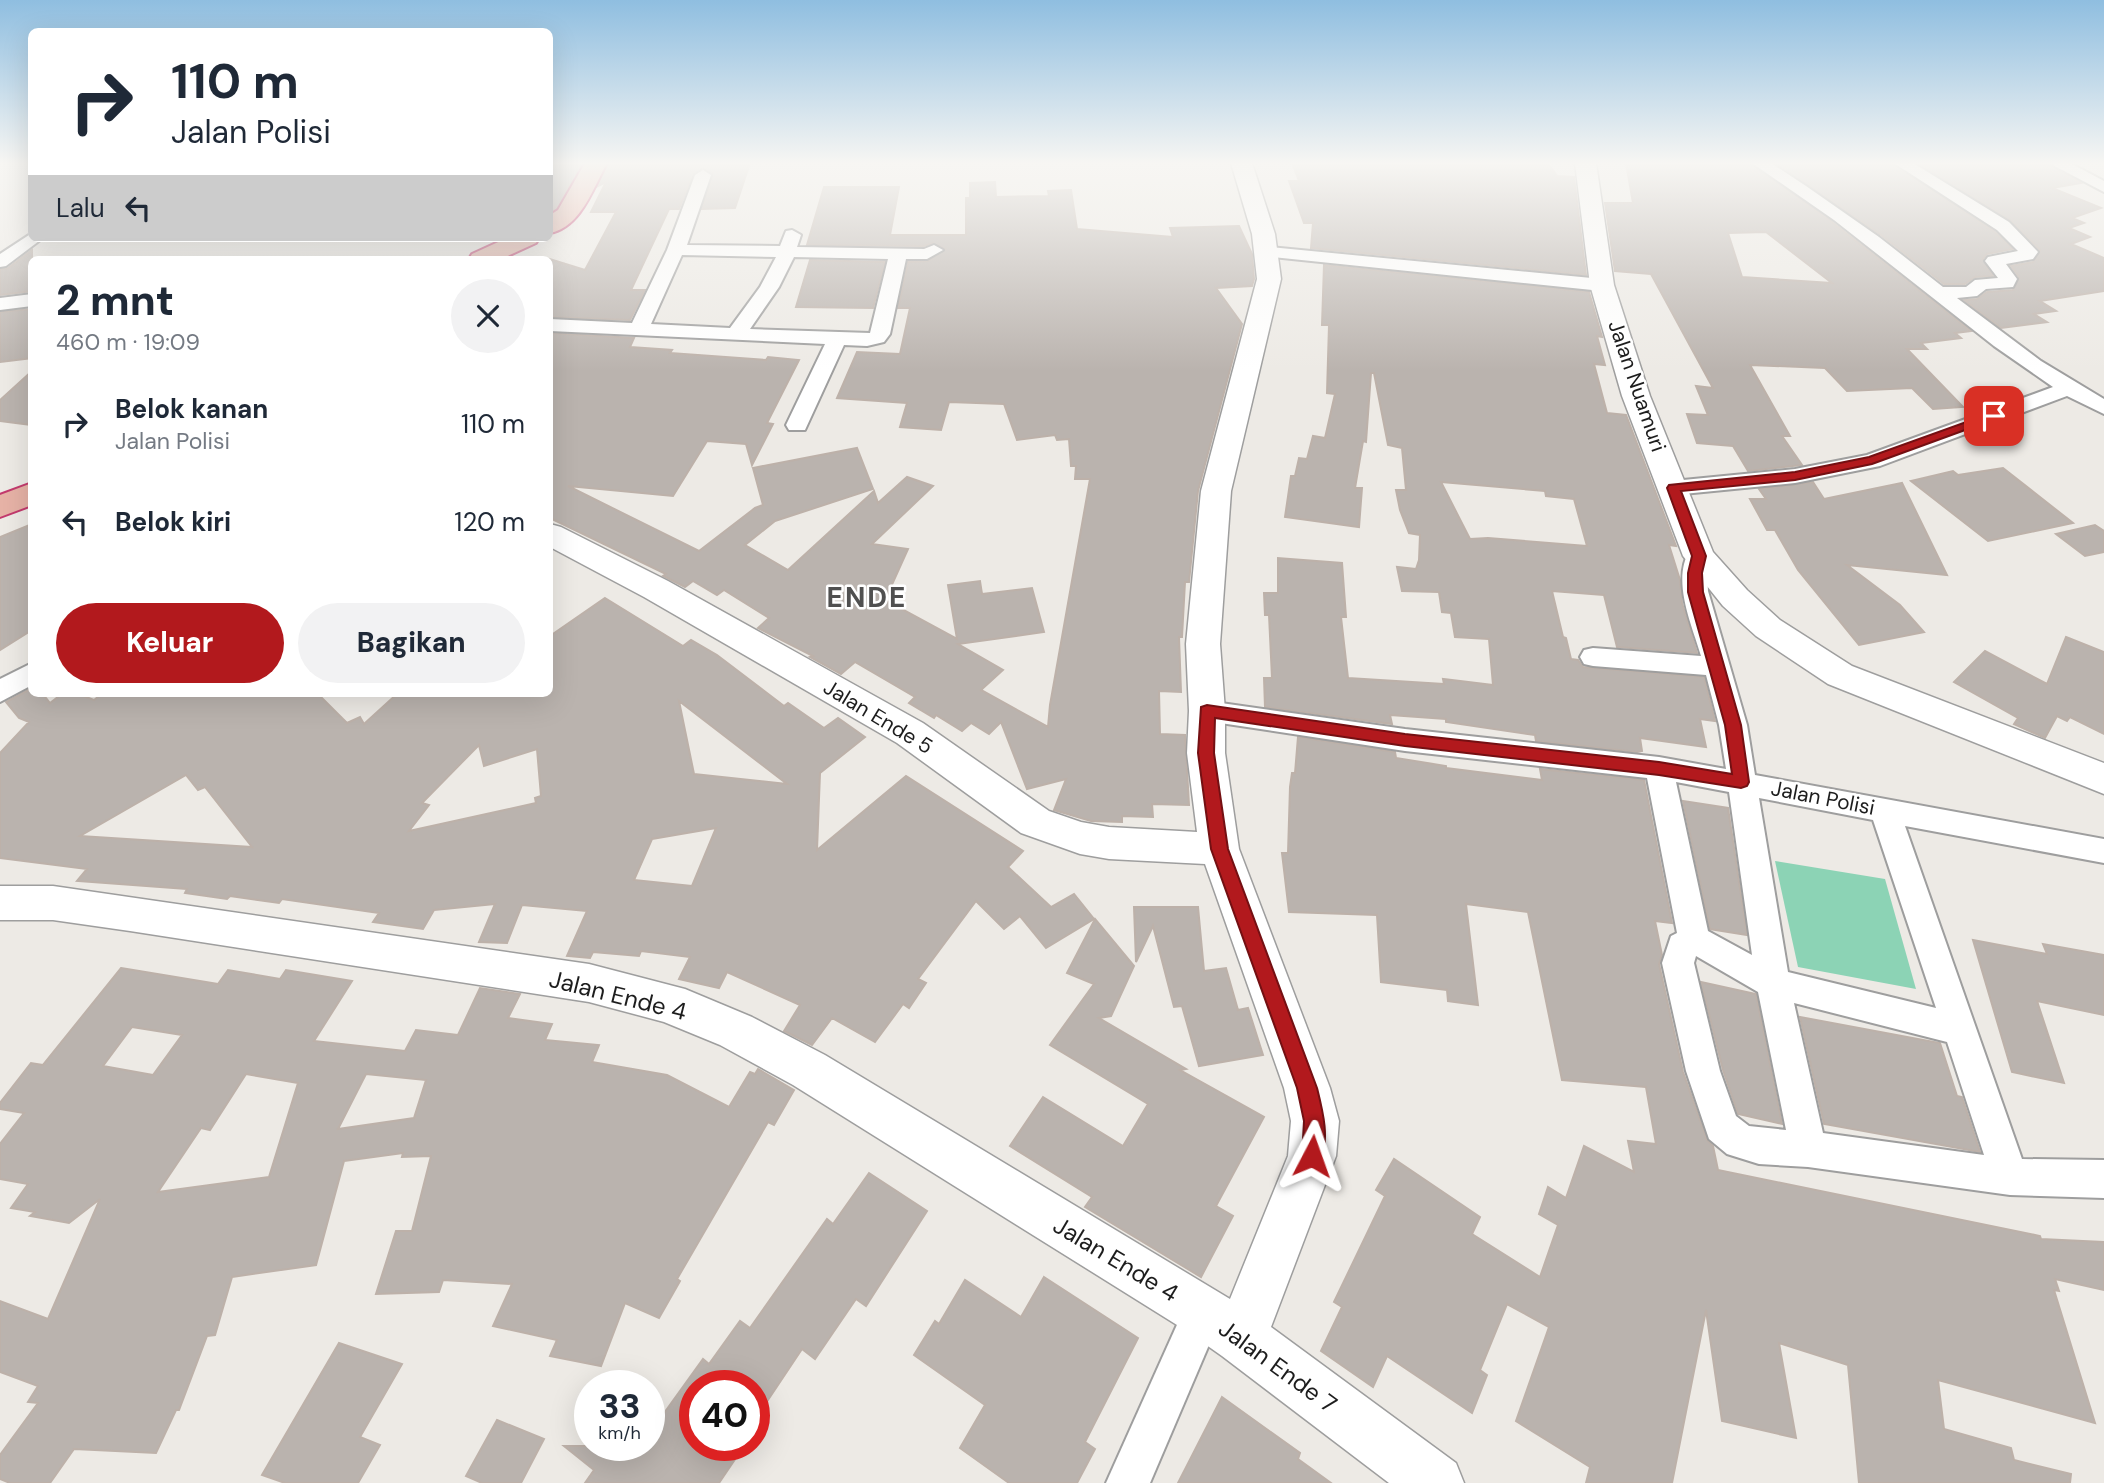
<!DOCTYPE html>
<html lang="id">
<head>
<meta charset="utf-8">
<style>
	:root { --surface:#fff; --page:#f2f2f3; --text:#1f2937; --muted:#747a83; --accent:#b2191d }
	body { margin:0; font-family:"DM Sans",sans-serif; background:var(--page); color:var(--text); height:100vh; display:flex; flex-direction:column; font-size:26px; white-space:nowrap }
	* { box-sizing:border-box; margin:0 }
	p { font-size:23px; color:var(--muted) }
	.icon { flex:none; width:38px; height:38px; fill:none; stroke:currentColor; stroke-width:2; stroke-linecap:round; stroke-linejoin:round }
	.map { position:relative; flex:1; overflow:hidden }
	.drawer { position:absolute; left:28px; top:256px; width:525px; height:441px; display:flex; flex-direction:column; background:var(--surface); border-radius:10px; box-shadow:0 7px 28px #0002 }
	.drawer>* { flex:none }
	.guide { position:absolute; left:28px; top:28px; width:525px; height:214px; border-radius:10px; box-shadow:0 7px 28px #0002; background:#fff; color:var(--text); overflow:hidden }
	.speed { position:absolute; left:574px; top:1370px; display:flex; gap:14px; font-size:35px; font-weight:700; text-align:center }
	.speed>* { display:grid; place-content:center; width:91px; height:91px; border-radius:50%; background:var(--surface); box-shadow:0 7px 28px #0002; line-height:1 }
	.speed small { font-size:18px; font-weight:400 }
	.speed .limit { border:10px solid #d22; background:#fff; color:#111 }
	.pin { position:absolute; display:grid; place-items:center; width:60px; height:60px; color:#fff; margin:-30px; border-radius:14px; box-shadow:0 4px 10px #0006 }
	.me { position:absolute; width:77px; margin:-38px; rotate:4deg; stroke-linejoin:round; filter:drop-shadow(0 0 5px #0008) }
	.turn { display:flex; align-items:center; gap:24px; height:147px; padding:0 28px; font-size:32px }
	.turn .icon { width:91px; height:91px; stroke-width:2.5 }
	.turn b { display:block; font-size:49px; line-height:60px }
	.then { display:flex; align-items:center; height:66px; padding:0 28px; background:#0003; gap:14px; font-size:26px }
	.round { display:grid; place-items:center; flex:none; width:74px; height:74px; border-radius:37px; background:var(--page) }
	.summary { display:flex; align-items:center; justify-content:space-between; height:119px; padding:0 28px }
	h1 { font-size:42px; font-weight:800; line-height:52px }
	.primary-button { display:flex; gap:14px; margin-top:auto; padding:14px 28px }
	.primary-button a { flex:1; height:80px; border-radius:42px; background:var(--accent); color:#fff; font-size:28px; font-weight:800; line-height:80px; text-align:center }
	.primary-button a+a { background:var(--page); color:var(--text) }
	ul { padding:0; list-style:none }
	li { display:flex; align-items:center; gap:21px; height:98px; padding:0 28px }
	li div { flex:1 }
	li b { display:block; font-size:26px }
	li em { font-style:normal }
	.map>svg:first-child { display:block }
	.pitch { fill:#8cd3b5 }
	.building { fill:#bab3ae; stroke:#bdb1a9; stroke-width:2; fill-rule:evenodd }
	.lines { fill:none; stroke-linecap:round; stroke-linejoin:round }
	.minor-casing { stroke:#9e9e9e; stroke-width:4 }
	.tertiary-casing { stroke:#9e9e9e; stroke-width:3 }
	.trunk-casing { stroke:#c33a6d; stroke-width:4 }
	.minor { fill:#fff; fill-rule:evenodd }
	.tertiary { fill:#fff; fill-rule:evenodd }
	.trunk { fill:#e6b2a6; fill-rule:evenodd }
	.route { fill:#b2191d; stroke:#741013; stroke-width:2 }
	.labels { text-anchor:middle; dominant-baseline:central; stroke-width:5; stroke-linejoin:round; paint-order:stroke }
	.street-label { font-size:21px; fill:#1d1d1d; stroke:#fff }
	.near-street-label { font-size:24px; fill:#1d1d1d; stroke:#fff }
	.district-label { font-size:28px; font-weight:bold; letter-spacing:2px; fill:#505050; stroke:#fff }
</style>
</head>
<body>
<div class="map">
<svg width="2104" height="1483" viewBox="0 0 2104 1483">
	<rect width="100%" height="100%" fill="#edeae5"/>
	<!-- pitch -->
	<polygon class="pitch" points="1775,861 1885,879 1916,989 1798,967"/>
	<!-- building -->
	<g class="building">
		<polygon points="550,163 582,163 556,208 550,212"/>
		<polygon points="609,163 750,163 735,208 702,209 713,174 704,168 693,174 679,209 669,209 631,290 645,290 630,320 550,317 550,259 585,270 616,212 591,212 606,182 598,186"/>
		<polygon points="1292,163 1548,163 1557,176 1574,177 1586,275 1311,248 1313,223 1304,223 1289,181 1299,181"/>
		<path d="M1626 163H1749L1832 222 1971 331 1955 333 1961 338 1921 343 1927 349H1907L1963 407 1933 409 1912 388 1847 391 1825 368 1750 365 1790 436H1782L1802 465 1748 471 1733 446 1697 443 1687 414 1708 415 1696 386 1713 388 1651 274 1615 271 1605 203H1633ZM1766 232 1832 283 1742 277 1728 233Z"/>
		<polygon points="1776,163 1891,163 1995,232 2013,249 1987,254 1983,259 1993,276 1975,277 1965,284 1944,284 1881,235"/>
		<polygon points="1918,163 2047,163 2081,183 2052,188 2101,208 2072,218 2084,223 2069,228 2090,237 2071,244 2104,258 2104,291 2040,301 2056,311 2034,314 2047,322 2001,328 1964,300 1977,299 1987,292 2013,290 2019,277 2011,266 2033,262 2040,250 2010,220"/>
		<polygon points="995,182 996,197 1049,196 1048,191 1071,190 1077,229 1173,237 1170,228 1239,226 1252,254 1254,279 1252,286 1216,288 1242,324 1198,491 1189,582 1185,582 1182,637 1179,637 1181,692 1159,691 1160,734 1185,735 1189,805 1152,804 1153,817 1122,816 1122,822 1091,821 1054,810 1066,779 1027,789 1001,722 989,734 971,723 962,731 936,715 934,718 909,703 915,697 855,662 841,674 810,657 813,656 758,628 769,618 724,590 717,595 693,581 685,587 663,576 666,574 550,518 550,333 634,338 630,347 672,350 670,353 766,360 768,357 799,360 767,423 773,424 752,465 746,444 707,441 673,496 568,486 699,551 755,508 763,505 753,468 857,448 873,489 775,521 745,545 788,570 874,491 878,503 907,477 933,486 872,544 908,549 885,600 957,639 948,585 980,581 982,594 1032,588 1044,632 958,644 1003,670 981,690 1048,727 1050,705 1090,479 1075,479 1076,466 1071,466 1069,439 1057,440 1055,435 1017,440 1004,404 949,402 941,430 900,427 907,403 837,398 857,352 900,354 910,308 898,308 908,262 928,261 945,249 933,243 924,246 807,245 824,187 899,187 890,235 966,235 966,198 970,198 970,183"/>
		<polygon points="32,250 32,291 0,295 0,269 8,268"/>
		<polygon points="810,260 885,262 873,308 796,307"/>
		<path d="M1324 265 1589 292 1602 337 1597 336 1605 365 1594 364 1607 413 1626 415 1676 546 1669 545 1680 580 1682 603 1697 653 1617 647 1604 595 1552 591 1563 637 1566 638 1571 659 1578 660 1583 667 1704 677 1715 721 1700 719 1706 747 1640 738 1642 751 1637 752 1536 741 1535 735 1446 722V719L1390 715 1392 724 1265 707 1264 678H1272L1269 615H1265L1264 593H1278V558L1342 563 1346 617H1341L1348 678 1444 684 1443 679 1493 685 1489 639 1455 637 1451 613 1442 612 1439 592 1402 591 1397 567 1416 569 1419 560 1420 535 1409 533 1400 510 1396 490H1406L1402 448 1388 445 1374 373H1371L1366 442 1363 441 1355 488H1362L1359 527 1285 517 1291 476H1295L1299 458 1307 459 1313 436 1325 438 1335 394 1327 393 1329 325H1322ZM1441 482 1545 491 1546 496 1574 499 1587 546 1488 538 1470 539Z"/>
		<polygon points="32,309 32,358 0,362 0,312"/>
		<polygon points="32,371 32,425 0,421 0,400"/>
		<polygon points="2003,468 2073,523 1988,541 1911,481 1953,471 1958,475"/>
		<polygon points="1813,482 1824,499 1902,483 1947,575 1847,565 1900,605 1924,632 1859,645 1798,570 1775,530 1767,530 1750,499 1766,499 1759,489"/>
		<polygon points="32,524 32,630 0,650 0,537"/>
		<polygon points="2095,525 2104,531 2104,552 2085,556 2056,534"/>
		<path d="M605 598 683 646 691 640 717 655 784 706 788 703 824 728 838 718 865 737 820 773 817 850 906 776 1023 851 1008 867 1051 907 1074 894 1094 919 1046 948 1020 916 1004 929 976 901 918 979 926 983 909 1008 903 1004 875 1042 832 1018 812 1045 784 1031 800 1005 727 972 719 988 679 979 690 957 641 951 639 956 593 952 590 958 567 956 587 911 522 905 507 943 479 942 495 904 434 910 423 929 373 922 379 913 282 899 279 903 230 896 227 899 185 893 187 889 77 881 87 869 0 858V753L29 722 19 718 6 702 32 688V693H42L50 703 63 693H76L94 700 103 693H317L347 723 360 717 364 724 398 693H550V636ZM679 701 787 784 694 774ZM479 745 484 766 537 749 541 796 535 798 536 803 409 831 429 805 422 803ZM186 775 198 790 205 787 252 847 80 836ZM716 828 692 886 634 880 652 839Z"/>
		<polygon points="2066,637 2104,652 2104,734 2070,717 2067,721 2057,716 2045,738 2014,724 2018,718 1954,682 1985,651 2047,684"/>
		<polygon points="1298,737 1395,752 1396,758 1446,766 1446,768 1542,780 1540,769 1644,780 1672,923 1655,921 1662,955 1659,964 1683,1072 1707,1140 1713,1146 1718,1170 2040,1236 2041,1239 2104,1242 2104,1290 2055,1279 2059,1291 2054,1290 2095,1423 1938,1380 1944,1429 2011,1448 2014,1460 2071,1474 2070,1483 1859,1483 1848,1365 1779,1343 1796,1438 1722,1421 1706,1310 1672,1483 1586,1483 1590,1467 1516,1421 1549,1327 1507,1304 1480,1370 1487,1375 1472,1413 1387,1356 1373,1387 1321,1351 1342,1307 1334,1302 1385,1196 1376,1190 1394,1159 1480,1217 1472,1234 1540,1277 1558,1225 1539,1214 1548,1187 1566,1198 1584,1146 1634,1172 1628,1141 1656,1144 1646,1087 1562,1080 1528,912 1466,904 1478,1005 1448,1001 1447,990 1381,982 1377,915 1289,912 1282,853 1288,853 1290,787 1292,773 1295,773"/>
		<polygon points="1683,801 1728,808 1747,935 1710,929"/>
		<polygon points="1134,907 1198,907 1204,971 1226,968 1238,1010 1248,1008 1263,1055 1199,1066 1182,1006 1174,1007 1153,926 1136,962"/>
		<polygon points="1095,919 1134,966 1111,1016 1099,1018 1186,1069 1180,1070 1264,1117 1216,1206 1233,1216 1201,1277 1085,1207 1092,1197 1010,1146 1043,1097 1123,1146 1148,1104 1050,1045 1094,984 1067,973"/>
		<polygon points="1973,940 2047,954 2043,944 2104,955 2104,1015 2037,1001 2064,1083 2012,1072"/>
		<path d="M121 968 218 984 228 970 280 979 286 970 352 981 314 1041 405 1051 416 1030 458 1035 480 988 520 994 508 1018 552 1024 545 1040 599 1045 592 1062 667 1075 729 1107 750 1072 755 1074 758 1069 794 1090 774 1125 768 1122 677 1279 680 1281 659 1318 625 1303 601 1366 550 1356 557 1340 493 1326 512 1284 443 1280 439 1292 376 1294 396 1231H412L431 1156 402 1157 403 1153 344 1161 316 1265 232 1277 215 1335 207 1336 179 1410H176L156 1453 74 1449 50 1483H10L0 1479V1455L38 1403 28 1402 38 1386 0 1372V1301L48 1319 100 1199 69 1223 30 1216 35 1212 11 1208 28 1184 0 1179V1144L24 1113 0 1109V1103L31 1063 43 1065ZM132 1027 182 1035 153 1075 103 1066ZM246 1074 298 1083 269 1177 158 1192 201 1128 210 1130ZM366 1074 426 1080 414 1118 338 1129Z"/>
		<polygon points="1701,982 1756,994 1782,1124 1738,1114 1723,1070"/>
		<polygon points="1800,1017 1940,1043 1957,1096 1962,1097 1980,1152 1824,1124"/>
		<polygon points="869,1173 927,1211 866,1306 856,1299 815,1359 802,1349 754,1421 754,1386 695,1386 695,1446 744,1446 719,1483 585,1483 594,1470 564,1446 649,1446 649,1434 703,1359 709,1364 740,1321 750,1328 827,1219 833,1224"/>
		<polygon points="1044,1277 1138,1338 1085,1442 1095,1449 1077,1483 1009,1483 960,1448 985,1405 914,1355 935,1321 939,1324 965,1280 1021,1317"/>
		<polygon points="339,1343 402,1364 360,1437 380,1445 358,1483 285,1483 262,1475"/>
		<polygon points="1222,1397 1300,1453 1298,1459 1331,1483 1178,1483"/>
		<polygon points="497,1420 544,1439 521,1483 482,1483 466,1476"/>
	</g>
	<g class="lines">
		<!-- minor casing -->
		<g class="minor-casing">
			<g id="minor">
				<polygon points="1752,163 1771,163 1806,186 1879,237 1943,287 1966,287 1975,280 1998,278 1985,261 1988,257 2018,251 1997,230 1894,163 1913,163 2009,222 2038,252 2033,259 2006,264 2017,279 2013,287 1986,289 1977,296 1957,298 2041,361 2104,399 2104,414 2067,396 1880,466 1795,483 1673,495 1665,493 1662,488 1665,483 1673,481 1795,469 1867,455 2053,387 1994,346 1834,220"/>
				<polygon points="2049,163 2070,163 2104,181 2104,192"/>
				<path d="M703 170 711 175 687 245 780 246 786 231 792 230 801 235 797 247 924 249 934 245 943 250 927 259H906L890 334 884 342 867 346 844 345 805 430H789L786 425 825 344 550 331V319L632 323 667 250 695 175ZM682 255 776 257 760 287 730 328 651 324ZM794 257 888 259 870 333 750 329 779 287Z"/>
				<polygon points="32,233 32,238 43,238 6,266 0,267 0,254"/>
				<polygon points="1269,247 1602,279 1611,285 1602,291 1263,256 1260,252"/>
				<polygon points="32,294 32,306 0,310 0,298"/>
				<path d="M1699 548 1708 550 1711 556 1707 573 1708 591 1747 725 1755 775 2104 839V863L1905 826 2022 1159 2104 1160V1198L2010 1195 1808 1167 1759 1164 1727 1154 1709 1139 1686 1071 1662 963 1671 936 1677 933 1647 778 1405 751 1207 721 1197 718 1193 711 1197 704 1207 701 1405 729 1659 757 1726 769 1719 725 1706 675 1593 666 1584 664 1580 657 1584 650 1593 648 1701 656C1692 625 1671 580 1690 550ZM1676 782 1729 792 1752 955 1708 931ZM1759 798 1873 820 1936 1008 1788 972ZM1696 956 1758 992 1786 1130 1749 1126 1736 1116 1720 1071 1694 963ZM1794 1003 1947 1042 1984 1155 1823 1133Z"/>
				<polygon points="32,663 32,685 0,702 0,679"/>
				<polygon points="1203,1292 1217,1298 1223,1312 1150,1483 1106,1483 1189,1298"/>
			</g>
		</g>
		<!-- tertiary casing -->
		<g class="tertiary-casing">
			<g id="tertiary">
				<polygon points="1231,163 1252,163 1275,234 1281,279 1231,491 1220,644 1225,711 1225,753 1239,849 1330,1088 1339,1121 1336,1156 1271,1327 1456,1463 1464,1483 1389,1483 1222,1356 1185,1330 793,1085 720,1045 664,1022 589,1002 130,931 53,920 0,920 0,886 53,886 589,964 685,989 752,1017 825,1055 1230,1299 1288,1156 1291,1121 1284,1088 1205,864 1109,859 1080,854 1021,833 897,743 644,597 550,547 550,524 561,527 668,581 923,723 1049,811 1081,822 1109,827 1197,832 1187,753 1189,711 1186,644 1201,491 1257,279 1252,234"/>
				<polygon points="1575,163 1596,163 1614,285 1650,396 1713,552 1747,590 1780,620 1852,666 2104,763 2104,794 1828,684 1756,636 1723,606 1683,556 1622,396 1590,285"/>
			</g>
		</g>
		<!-- trunk casing -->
		<g class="trunk-casing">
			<g id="trunk">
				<path d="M585 163H607C593 188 581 227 550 233V215L558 210Z"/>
				<polygon points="507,238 539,238 536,243 501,259 469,259 472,254"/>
				<polygon points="32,483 32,505 0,517 0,495"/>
			</g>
		</g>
		<!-- minor -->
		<use href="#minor" class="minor"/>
		<!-- tertiary -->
		<use href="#tertiary" class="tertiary"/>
		<!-- trunk -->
		<use href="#trunk" class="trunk"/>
	</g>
	<!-- sky -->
	<linearGradient id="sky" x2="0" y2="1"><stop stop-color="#8fbee0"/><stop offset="0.44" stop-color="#f7f6f3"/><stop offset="1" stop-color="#f7f6f3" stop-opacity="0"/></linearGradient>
	<rect width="2104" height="371" fill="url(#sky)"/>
	<!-- route -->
	<path class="route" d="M1994 412 1998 413V418L1872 464 1795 480 1681 491 1706 556 1702 573 1703 592 1741 725 1749 782 1747 786 1741 788 1659 775 1405 746 1215 718 1214 753 1228 849 1317 1088C1323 1112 1330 1139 1320 1163L1312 1166 1305 1163 1302 1156 1304 1121 1297 1088 1211 849 1198 753 1201 707 1207 705 1405 734 1659 762 1732 774 1725 725 1688 592V573L1692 556 1667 488 1669 485 1795 472 1869 457Z"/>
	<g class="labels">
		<!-- street labels -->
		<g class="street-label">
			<text transform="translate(1637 386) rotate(71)">Jalan Nuamuri</text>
			<text transform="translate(878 717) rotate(31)">Jalan Ende 5</text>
			<text transform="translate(1823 798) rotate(11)">Jalan Polisi</text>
		</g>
		<!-- near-street labels -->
		<g class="near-street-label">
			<text transform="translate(618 995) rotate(14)">Jalan Ende 4</text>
			<text transform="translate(1116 1259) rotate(31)">Jalan Ende 4</text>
			<text transform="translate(1278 1366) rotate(36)">Jalan Ende 7</text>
		</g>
		<!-- district labels -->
		<g class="district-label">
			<text x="867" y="597">ENDE</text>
		</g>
	</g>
</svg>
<div class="speed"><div>33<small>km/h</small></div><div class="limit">40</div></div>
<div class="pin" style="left:1994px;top:416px;background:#d93025"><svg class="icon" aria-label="arrive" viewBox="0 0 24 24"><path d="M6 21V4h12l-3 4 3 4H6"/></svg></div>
<svg class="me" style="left:1312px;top:1156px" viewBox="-20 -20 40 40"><path d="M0-17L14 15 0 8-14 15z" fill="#b2191d" stroke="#fff" stroke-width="4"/></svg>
<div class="guide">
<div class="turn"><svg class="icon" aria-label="right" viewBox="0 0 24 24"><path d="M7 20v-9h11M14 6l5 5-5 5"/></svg><div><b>110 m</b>Jalan Polisi</div></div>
<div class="then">Lalu<svg class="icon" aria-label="left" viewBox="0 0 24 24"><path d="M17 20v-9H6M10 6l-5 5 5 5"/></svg></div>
</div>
<section class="drawer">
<div class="summary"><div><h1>2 mnt</h1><p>460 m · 19:09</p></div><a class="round"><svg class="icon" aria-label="close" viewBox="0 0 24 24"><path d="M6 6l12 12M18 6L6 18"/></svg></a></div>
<ul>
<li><svg class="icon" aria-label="right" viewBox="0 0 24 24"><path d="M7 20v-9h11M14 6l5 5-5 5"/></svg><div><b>Belok kanan</b><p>Jalan Polisi</p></div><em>110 m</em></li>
<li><svg class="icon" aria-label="left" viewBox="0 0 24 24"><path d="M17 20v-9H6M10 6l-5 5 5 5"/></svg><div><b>Belok kiri</b></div><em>120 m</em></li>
</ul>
<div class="primary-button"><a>Keluar</a><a>Bagikan</a></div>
</section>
</div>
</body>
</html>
